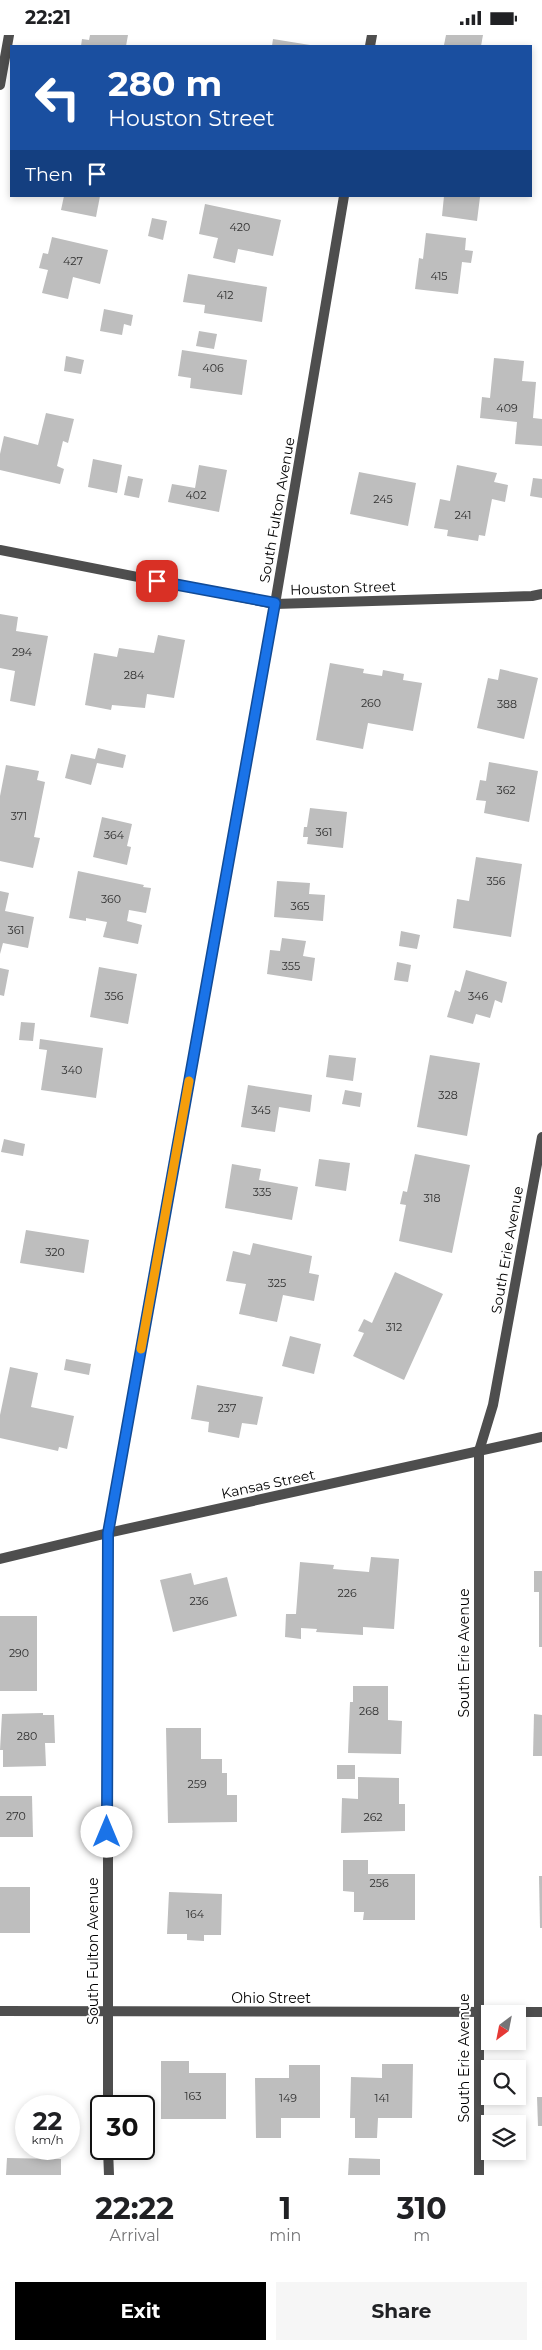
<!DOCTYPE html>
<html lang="en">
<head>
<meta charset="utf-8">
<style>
	:root { --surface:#fff; --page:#f6f6f6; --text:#202124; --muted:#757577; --accent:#000 }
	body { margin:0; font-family:Montserrat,sans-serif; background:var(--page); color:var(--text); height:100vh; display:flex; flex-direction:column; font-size:19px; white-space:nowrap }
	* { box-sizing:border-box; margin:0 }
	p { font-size:16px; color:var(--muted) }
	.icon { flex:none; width:28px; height:28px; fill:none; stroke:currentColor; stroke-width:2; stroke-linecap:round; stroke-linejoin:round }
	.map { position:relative; height:2140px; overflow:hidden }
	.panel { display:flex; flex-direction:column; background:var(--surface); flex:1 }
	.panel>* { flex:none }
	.hud { position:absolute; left:10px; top:10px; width:522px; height:152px; border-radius:0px; box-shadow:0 2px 8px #0003; background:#1a4fa0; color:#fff; overflow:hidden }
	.needle { width:32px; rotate:212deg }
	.buttons { position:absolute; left:481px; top:1970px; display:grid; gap:10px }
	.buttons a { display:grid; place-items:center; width:45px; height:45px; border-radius:0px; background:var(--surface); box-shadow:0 2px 8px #0003; font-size:25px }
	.speed { position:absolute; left:15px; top:2060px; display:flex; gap:10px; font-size:25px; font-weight:700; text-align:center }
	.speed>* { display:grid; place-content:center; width:65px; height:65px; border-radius:50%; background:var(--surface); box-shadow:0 2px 8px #0003; line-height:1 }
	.speed small { font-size:12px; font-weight:400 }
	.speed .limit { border:2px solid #111; border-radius:8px; background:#fff; color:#111 }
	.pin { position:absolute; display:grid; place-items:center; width:42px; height:42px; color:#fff; margin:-21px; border-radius:10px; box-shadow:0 2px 8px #0006 }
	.me { position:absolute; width:55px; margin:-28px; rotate:0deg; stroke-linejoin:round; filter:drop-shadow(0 0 4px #0008) }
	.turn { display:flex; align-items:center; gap:18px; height:105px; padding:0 15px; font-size:22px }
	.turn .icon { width:65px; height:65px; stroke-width:2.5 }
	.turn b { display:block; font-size:35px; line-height:42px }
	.then { display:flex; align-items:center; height:48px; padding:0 15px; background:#0003; gap:10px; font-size:19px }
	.eta { display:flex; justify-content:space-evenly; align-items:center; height:85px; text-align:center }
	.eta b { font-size:30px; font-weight:700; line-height:35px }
	.button { display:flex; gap:10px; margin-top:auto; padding:10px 15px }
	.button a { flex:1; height:58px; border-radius:0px; background:var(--accent); color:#fff; font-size:20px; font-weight:700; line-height:58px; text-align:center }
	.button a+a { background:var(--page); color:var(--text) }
	.status { display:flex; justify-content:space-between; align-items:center; height:35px; padding:0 25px; background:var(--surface); direction:ltr }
	.status svg { height:14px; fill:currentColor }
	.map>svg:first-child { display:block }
	.building { fill:#bebebe }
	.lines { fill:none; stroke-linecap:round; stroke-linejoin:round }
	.minor { stroke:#4e4e4e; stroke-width:10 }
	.route-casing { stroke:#114b97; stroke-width:12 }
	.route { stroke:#1a73e8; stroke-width:9 }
	.slow { stroke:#f59e0b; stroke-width:9 }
	.labels { text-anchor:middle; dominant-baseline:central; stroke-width:4; stroke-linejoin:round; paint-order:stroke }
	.number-label { font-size:11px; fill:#303030 }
	.street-label { font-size:14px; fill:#000; stroke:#fff }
</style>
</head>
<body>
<div class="status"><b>22:21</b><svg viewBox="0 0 49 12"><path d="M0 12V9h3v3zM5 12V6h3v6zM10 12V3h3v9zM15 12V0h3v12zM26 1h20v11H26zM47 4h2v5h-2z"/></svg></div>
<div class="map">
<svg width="542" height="2140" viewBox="0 0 542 2140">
	<rect width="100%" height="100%" fill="#fff"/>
	<!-- building -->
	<g class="building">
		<polygon points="90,0 128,0 126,11 81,11 82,4 89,5"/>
		<polygon points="446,0 483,0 481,11 444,10"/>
		<polygon points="273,4 310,10 309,11 272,11"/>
		<polygon points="64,161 100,161 96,182 61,175"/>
		<polygon points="444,161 480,162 477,186 442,181"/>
		<polygon points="205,169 281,185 273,221 238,214 235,228 213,223 218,203 199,199"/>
		<polygon points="152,183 167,186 163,205 148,201"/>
		<polygon points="426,198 466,203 465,215 473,216 471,228 462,227 458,259 415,254 419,223 423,224"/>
		<polygon points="52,202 108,215 100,249 73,242 68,264 42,258 48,235 39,233 43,218 48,219"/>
		<polygon points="188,239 267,252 262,287 204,278 205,270 183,267"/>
		<polygon points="104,274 133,280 131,291 124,289 122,300 100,296"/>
		<polygon points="199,296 217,299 214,314 196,311"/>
		<polygon points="182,315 247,325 242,360 190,353 191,343 178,341"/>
		<polygon points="66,321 84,325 81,339 64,336"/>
		<polygon points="494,323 524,326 522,346 536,347 533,383 542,384 542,411 515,409 517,387 480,383 482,362 490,363"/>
		<polygon points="46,378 74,384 68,408 63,406 57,431 64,434 60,449 0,435 0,419 4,401 38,410"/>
		<polygon points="93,424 122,430 117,458 88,452"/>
		<polygon points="199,430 227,435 219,477 168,467 172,449 195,453"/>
		<polygon points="457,430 497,438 494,447 508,450 505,467 492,464 485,501 479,500 478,506 447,501 448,495 434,493 440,464 450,466"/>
		<polygon points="359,437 416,448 408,491 350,479"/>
		<polygon points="128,441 143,444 139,463 124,460"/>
		<polygon points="533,443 542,444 542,463 530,461"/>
		<polygon points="0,579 18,582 16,596 48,601 35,671 10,666 15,636 0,633"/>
		<polygon points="158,600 185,605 174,663 147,659 145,673 112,670 111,675 85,670 94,618 117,622 119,613 154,618"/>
		<polygon points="330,628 364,634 363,638 382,641 383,635 404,639 403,645 422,648 413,696 368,688 363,714 316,705"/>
		<polygon points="500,634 538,643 524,704 477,693 488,643 498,645"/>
		<polygon points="98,713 126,720 123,733 97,728 91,750 65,743 71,719 95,724"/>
		<polygon points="489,727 538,736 529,787 484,778 486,766 476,765 480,745 486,746"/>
		<polygon points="6,730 39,736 37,745 45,747 34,802 40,803 33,833 0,826 0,761"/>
		<polygon points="310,773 347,777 343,813 307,809 308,802 303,802 304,792 307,792"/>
		<polygon points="102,782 132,789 127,811 131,812 127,830 93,822"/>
		<polygon points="476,822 522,829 511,902 453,893 457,864 469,866"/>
		<polygon points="78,836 144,850 143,852 151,853 146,878 129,875 127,886 142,890 138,909 103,902 107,887 86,883 86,886 69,883"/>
		<polygon points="277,846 310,848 309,859 325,860 323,886 274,882"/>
		<polygon points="0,856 9,858 5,876 34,882 28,913 3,908 0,919"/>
		<polygon points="401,896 420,900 417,914 399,911"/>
		<polygon points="282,903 306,906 303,921 315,923 312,946 267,939 270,915 280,916"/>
		<polygon points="397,927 411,930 408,947 394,945"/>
		<polygon points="99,932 137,939 128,989 90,982"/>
		<polygon points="0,933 9,935 4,961 0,960"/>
		<polygon points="466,935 507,947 502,968 495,965 490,983 476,979 473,989 447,982 455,955 460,957"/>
		<polygon points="21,987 35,988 33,1006 19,1005"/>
		<polygon points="40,1004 103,1013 96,1063 41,1055 47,1015 39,1014"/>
		<polygon points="329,1020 356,1023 353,1046 326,1042"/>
		<polygon points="430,1020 480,1028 467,1101 417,1092"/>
		<polygon points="248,1050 312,1060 310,1077 279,1072 275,1097 241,1092"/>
		<polygon points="345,1055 362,1058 360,1072 342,1069"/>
		<polygon points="4,1104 25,1109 23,1121 1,1117"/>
		<polygon points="415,1119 470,1130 452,1218 399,1206 406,1170 400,1169 403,1156 407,1157"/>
		<polygon points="319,1124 350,1128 346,1156 315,1151"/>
		<polygon points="232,1129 261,1134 259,1145 298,1152 292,1185 225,1173"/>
		<polygon points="26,1195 89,1205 84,1238 20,1228"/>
		<polygon points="253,1208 312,1221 309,1238 319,1240 314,1266 283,1260 277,1287 239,1279 246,1249 226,1246 233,1216 250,1220"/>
		<polygon points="395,1237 443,1259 404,1345 353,1321 364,1298 358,1296 364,1284 372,1288"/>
		<polygon points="290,1301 321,1309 314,1339 282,1331"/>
		<polygon points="66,1324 91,1329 89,1340 64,1335"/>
		<polygon points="10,1332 38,1338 31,1372 74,1381 67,1414 59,1412 58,1416 0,1403 0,1380"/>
		<polygon points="197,1350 263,1362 257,1390 242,1388 239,1403 208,1397 209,1387 191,1384"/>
		<polygon points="371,1522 399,1524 394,1594 363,1592 363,1600 316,1597 317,1594 301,1593 301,1604 285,1602 286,1579 296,1579 300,1527 334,1530 333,1534 369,1537"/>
		<polygon points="534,1536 542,1536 542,1612 539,1612 539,1557 534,1557"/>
		<polygon points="191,1538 194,1550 227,1542 237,1581 173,1597 160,1545"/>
		<rect x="0" y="1581" width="37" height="75"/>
		<polygon points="353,1651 388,1651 388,1685 402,1686 401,1719 348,1718 350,1667 353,1667"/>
		<polygon points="43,1678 43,1680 54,1680 55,1708 45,1708 46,1731 3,1732 3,1715 0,1715 2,1679"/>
		<polygon points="534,1679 542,1680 542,1721 533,1721"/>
		<polygon points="166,1693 201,1693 201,1724 222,1724 222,1738 227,1738 227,1760 237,1760 237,1787 168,1788"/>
		<rect x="337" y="1730" width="18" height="14"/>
		<polygon points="358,1742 399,1743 399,1769 405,1769 405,1796 341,1798 342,1763 358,1764"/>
		<polygon points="0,1761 32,1761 33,1802 0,1802"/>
		<polygon points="343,1825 368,1825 368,1839 415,1839 415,1885 363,1885 364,1877 354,1877 354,1857 343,1856"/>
		<polygon points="539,1841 542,1841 542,1893 540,1893"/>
		<rect x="0" y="1852" width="30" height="46"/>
		<polygon points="169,1857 222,1859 221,1900 204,1900 204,1906 187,1905 187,1899 167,1899"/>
		<polygon points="161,2026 189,2026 189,2038 226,2038 226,2084 161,2084"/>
		<polygon points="382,2029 413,2029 412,2083 378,2083 377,2103 355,2103 355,2083 350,2083 351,2042 382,2043"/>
		<polygon points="289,2030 320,2030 320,2083 281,2083 281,2103 256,2103 255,2043 289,2043"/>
		<polygon points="537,2062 542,2062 542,2091 538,2091"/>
		<polygon points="7,2123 61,2124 61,2140 6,2140"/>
		<polygon points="349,2123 380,2124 380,2140 348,2140"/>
	</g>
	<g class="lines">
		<!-- minor -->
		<g class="minor">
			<polyline points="370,11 372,0"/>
			<polyline points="0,50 9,0"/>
			<polyline points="0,515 275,569 532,561 542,559"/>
			<polyline points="0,1524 108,1498 542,1402"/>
			<polyline points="0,1976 542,1977"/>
			<polyline points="108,2071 108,1498 275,569 344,161"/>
			<polyline points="108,2114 109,2140"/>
			<polyline points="479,2140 479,1416 493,1370 542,1102"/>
		</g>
	</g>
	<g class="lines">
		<!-- route casing -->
		<g class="route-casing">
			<polyline id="route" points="107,1797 108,1498 275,568 157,546"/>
		</g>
		<!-- route -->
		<use href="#route" class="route"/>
		<!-- slow -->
		<polyline class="slow" points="141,1314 189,1046"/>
	</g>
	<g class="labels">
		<!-- number labels -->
		<g class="number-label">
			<text x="240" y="192">420</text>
			<text x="73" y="226">427</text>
			<text x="439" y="241">415</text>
			<text x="225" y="260">412</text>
			<text x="213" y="333">406</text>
			<text x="507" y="373">409</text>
			<text x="196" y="460">402</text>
			<text x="383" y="464">245</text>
			<text x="463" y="480">241</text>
			<text x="22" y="617">294</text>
			<text x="134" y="640">284</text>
			<text x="371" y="668">260</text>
			<text x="507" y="669">388</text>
			<text x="506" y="755">362</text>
			<text x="19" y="781">371</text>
			<text x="324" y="797">361</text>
			<text x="114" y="800">364</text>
			<text x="496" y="846">356</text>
			<text x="111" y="864">360</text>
			<text x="300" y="871">365</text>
			<text x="16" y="895">361</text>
			<text x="291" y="931">355</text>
			<text x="114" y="961">356</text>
			<text x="478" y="961">346</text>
			<text x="72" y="1035">340</text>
			<text x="448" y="1060">328</text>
			<text x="261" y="1075">345</text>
			<text x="262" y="1157">335</text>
			<text x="432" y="1163">318</text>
			<text x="55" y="1217">320</text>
			<text x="277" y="1248">325</text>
			<text x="394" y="1292">312</text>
			<text x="227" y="1373">237</text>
			<text x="347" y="1558">226</text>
			<text x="199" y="1566">236</text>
			<text x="19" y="1618">290</text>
			<text x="369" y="1676">268</text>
			<text x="27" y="1701">280</text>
			<text x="197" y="1749">259</text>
			<text x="16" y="1781">270</text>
			<text x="373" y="1782">262</text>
			<text x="379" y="1848">256</text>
			<text x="195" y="1879">164</text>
			<text x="193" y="2061">163</text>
			<text x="288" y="2063">149</text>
			<text x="382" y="2063">141</text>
		</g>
		<!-- street labels -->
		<g class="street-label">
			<text transform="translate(277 475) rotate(-80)">South Fulton Avenue</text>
			<text transform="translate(343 553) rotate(-2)">Houston Street</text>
			<text transform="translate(507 1215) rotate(-80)">South Erie Avenue</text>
			<text transform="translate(268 1449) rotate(-12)">Kansas Street</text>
			<text transform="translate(464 1618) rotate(-90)">South Erie Avenue</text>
			<text transform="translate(93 1916) rotate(-90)">South Fulton Avenue</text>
			<text x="271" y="1963">Ohio Street</text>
			<text transform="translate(464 2023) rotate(-90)">South Erie Avenue</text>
		</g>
	</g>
</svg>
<div class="buttons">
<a><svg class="needle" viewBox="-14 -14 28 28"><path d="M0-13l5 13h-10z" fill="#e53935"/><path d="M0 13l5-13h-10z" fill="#757577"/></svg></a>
<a><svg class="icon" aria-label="search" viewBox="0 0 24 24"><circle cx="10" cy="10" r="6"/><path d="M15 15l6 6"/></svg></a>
<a><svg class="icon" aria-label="layers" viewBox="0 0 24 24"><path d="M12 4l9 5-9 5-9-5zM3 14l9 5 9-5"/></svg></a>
</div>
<div class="speed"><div>22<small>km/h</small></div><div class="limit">30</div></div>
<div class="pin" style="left:157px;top:546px;background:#d93025"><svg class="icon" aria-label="arrive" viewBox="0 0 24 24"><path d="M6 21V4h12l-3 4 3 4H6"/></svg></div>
<svg class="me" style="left:107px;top:1797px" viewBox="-20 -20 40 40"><circle r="19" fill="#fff"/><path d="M0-13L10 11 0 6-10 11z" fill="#1a73e8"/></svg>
<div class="hud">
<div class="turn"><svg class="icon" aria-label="left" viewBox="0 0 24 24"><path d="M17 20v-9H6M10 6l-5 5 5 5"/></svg><div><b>280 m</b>Houston Street</div></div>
<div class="then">Then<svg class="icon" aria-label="arrive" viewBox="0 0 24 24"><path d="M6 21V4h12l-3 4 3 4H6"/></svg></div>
</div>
</div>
<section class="panel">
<div class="eta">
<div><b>22:22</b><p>Arrival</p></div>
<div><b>1</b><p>min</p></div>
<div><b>310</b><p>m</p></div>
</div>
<div class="button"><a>Exit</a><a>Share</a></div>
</section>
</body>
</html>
